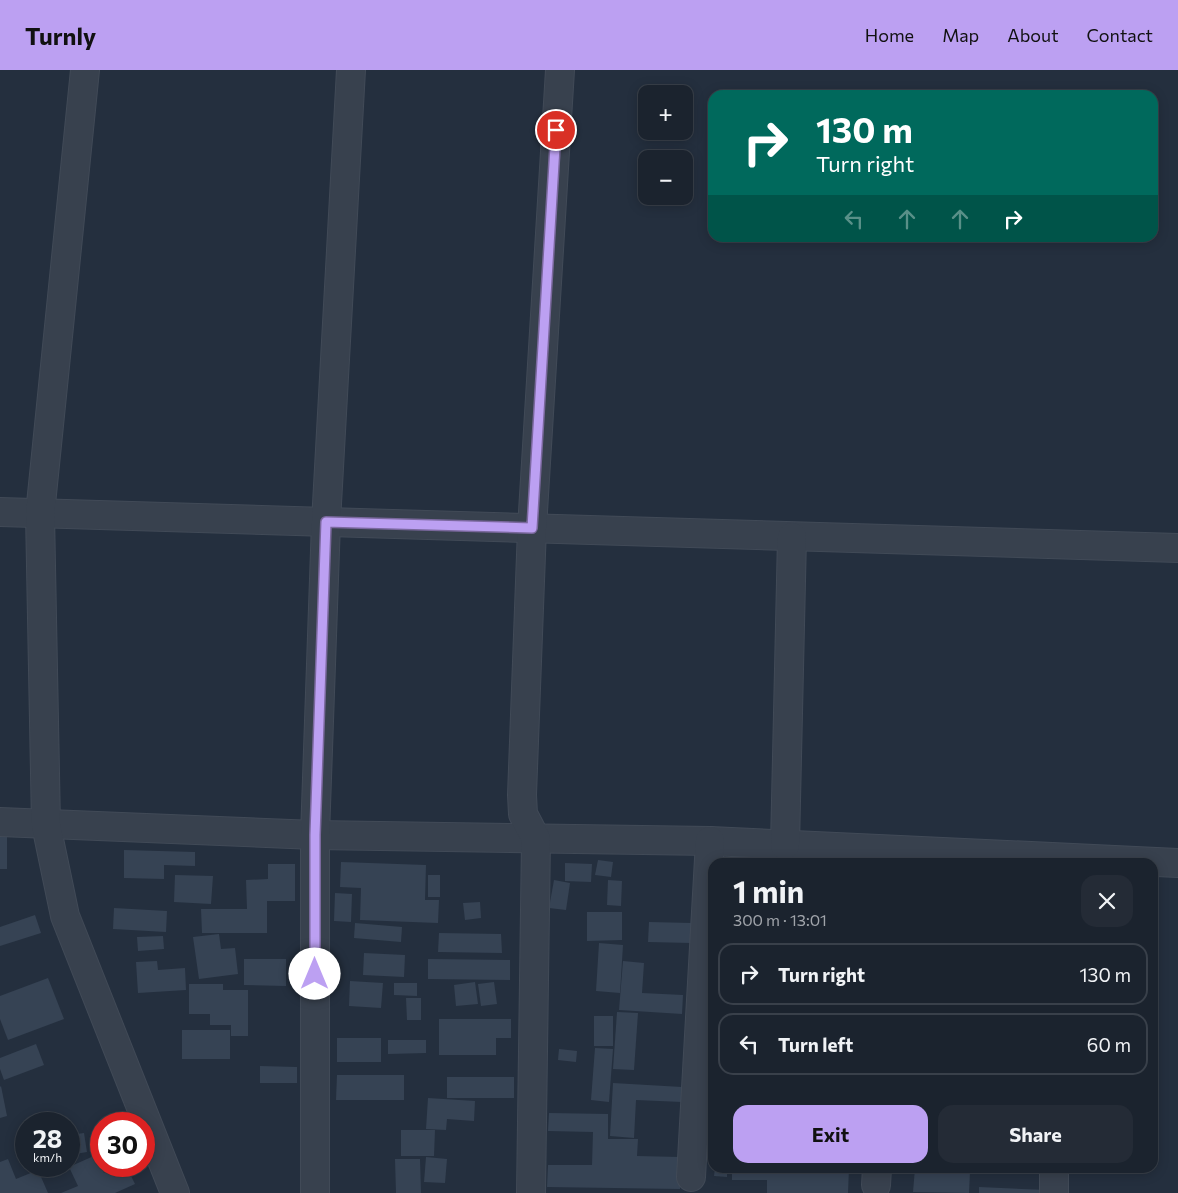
<!DOCTYPE html>
<html lang="en">
<head>
<meta charset="utf-8">
<style>
	:root { --surface:#1b232e; --page:#242b36; --text:#f1f3f6; --muted:#a0a4aa; --line:#39404a; --accent:#bca0f2 }
	body { margin:0; font-family:Commissioner,sans-serif; background:var(--page); color:var(--text); height:100vh; display:flex; flex-direction:column; font-size:19px; white-space:nowrap }
	* { box-sizing:border-box; margin:0 }
	p { font-size:16px; color:var(--muted) }
	.icon { flex:none; width:28px; height:28px; fill:none; stroke:currentColor; stroke-width:2; stroke-linecap:round; stroke-linejoin:round }
	.map { position:relative; flex:1; overflow:hidden }
	.details { position:absolute; left:708px; top:788px; width:450px; height:315px; display:flex; flex-direction:column; background:var(--surface); border-radius:15px; box-shadow:0 2px 12px #0003,0 0 0 1px var(--line) }
	.details>* { flex:none }
	.hud { position:absolute; left:708px; top:20px; width:450px; height:152px; border-radius:15px; box-shadow:0 2px 12px #0003,0 0 0 1px var(--line); background:#00695c; color:#fff; overflow:hidden }
	.fabs { position:absolute; left:638px; top:15px; display:grid; gap:10px }
	.fabs a { display:grid; place-items:center; width:55px; height:55px; border-radius:10px; background:var(--surface); box-shadow:0 2px 12px #0003,0 0 0 1px var(--line); font-size:25px }
	.speed { position:absolute; left:15px; top:1042px; display:flex; gap:10px; font-size:25px; font-weight:700; text-align:center }
	.speed>* { display:grid; place-content:center; width:65px; height:65px; border-radius:50%; background:var(--surface); box-shadow:0 2px 12px #0003,0 0 0 1px var(--line); line-height:1 }
	.speed small { font-size:12px; font-weight:400 }
	.speed .limit { border:8px solid #d22; background:#fff; color:#111 }
	.pin { position:absolute; display:grid; place-items:center; width:42px; height:42px; color:#fff; margin:-21px; border:2px solid #fff; border-radius:50%; box-shadow:0 1px 5px #0007 }
	.me { position:absolute; width:55px; margin:-28px; rotate:0deg; stroke-linejoin:round; filter:drop-shadow(0 0 4px #0008) }
	.turn { display:flex; align-items:center; gap:18px; height:105px; padding:0 25px; font-size:22px }
	.turn .icon { width:65px; height:65px; stroke-width:2.5 }
	.turn b { display:block; font-size:35px; line-height:42px }
	.lanes { display:flex; align-items:center; height:48px; padding:0 25px; background:#0003; justify-content:center; gap:25px; direction:ltr }
	.lanes .off { opacity:.35 }
	.round { display:grid; place-items:center; flex:none; width:52px; height:52px; border-radius:15px; background:var(--page) }
	.overview { display:flex; align-items:center; justify-content:space-between; height:85px; padding:0 25px }
	h1 { font-size:30px; font-weight:700; line-height:38px }
	.button { display:flex; gap:10px; margin-top:auto; padding:10px 25px }
	.button a { flex:1; height:58px; border-radius:15px; background:var(--accent); color:#111; font-size:20px; font-weight:700; line-height:58px; text-align:center }
	.button a+a { background:var(--page); color:var(--text) }
	ul { padding:0; list-style:none }
	li { display:flex; align-items:center; gap:15px; height:62px; margin:0 10px 8px; padding:0 15px; border:2px solid var(--line); border-radius:15px }
	li div { flex:1 }
	li b { display:block; font-size:19px }
	li em { font-style:normal }
	header { display:flex; align-items:center; gap:30px; box-sizing:border-box; height:70px; padding:0 25px; background:var(--accent); color:#111 }
	header strong { font-size:24px }
	nav { display:flex; gap:28px; margin-inline-start:auto; font-size:18px }
	.map>svg:first-child { display:block }
	.building { fill:#364354 }
	.lines { fill:none; stroke-linecap:round; stroke-linejoin:round }
	.minor-casing { stroke:#414a57; stroke-width:30 }
	.tertiary-casing { stroke:#414a57; stroke-width:30 }
	.minor { stroke:#38414e; stroke-width:28 }
	.tertiary { stroke:#38414e; stroke-width:28 }
	.route-casing { stroke:#7a689d; stroke-width:12 }
	.route { stroke:#bca0f2; stroke-width:9 }
</style>
</head>
<body>
<header>
<strong>Turnly</strong>
<nav><a>Home</a><a>Map</a><a>About</a><a>Contact</a></nav>
</header>
<div class="map">
<svg width="1178" height="1123" viewBox="0 0 1178 1123">
	<rect width="100%" height="100%" fill="#242f3e"/>
	<!-- building -->
	<g class="building">
		<rect x="0" y="755" width="7" height="44"/>
		<polygon points="124,780 195,782 195,796 164,795 164,809 124,808"/>
		<polygon points="598,790 613,792 611,807 595,805"/>
		<polygon points="341,792 426,795 425,830 439,830 438,853 360,850 361,818 340,817"/>
		<polygon points="565,793 592,794 591,812 565,811"/>
		<polygon points="268,794 295,794 295,831 267,831 267,863 202,863 201,839 247,839 246,810 268,809"/>
		<polygon points="175,805 213,806 211,834 174,832"/>
		<rect x="428" y="805" width="12" height="22"/>
		<polygon points="554,810 570,813 566,840 549,838"/>
		<polygon points="608,810 622,811 621,836 607,835"/>
		<polygon points="335,823 352,824 351,852 334,851"/>
		<polygon points="480,832 481,848 465,850 463,833"/>
		<polygon points="114,838 167,841 166,862 113,859"/>
		<polygon points="587,842 622,842 622,870 587,871"/>
		<polygon points="35,845 41,863 0,876 0,857"/>
		<polygon points="649,852 692,853 691,873 648,872"/>
		<polygon points="355,853 402,857 401,872 354,868"/>
		<polygon points="439,863 501,864 502,883 438,882"/>
		<polygon points="219,864 221,879 235,878 238,904 199,909 193,867"/>
		<polygon points="163,866 164,879 138,881 137,867"/>
		<polygon points="599,873 623,875 620,923 596,921"/>
		<polygon points="364,883 405,885 404,907 363,905"/>
		<polygon points="244,889 286,889 286,916 244,915"/>
		<polygon points="428,889 510,890 510,910 428,909"/>
		<polygon points="157,891 158,900 185,898 186,920 138,923 136,892"/>
		<polygon points="623,891 644,893 642,923 683,925 682,944 619,940"/>
		<polygon points="48,908 64,949 8,970 0,949 0,926"/>
		<polygon points="350,911 383,913 381,938 349,936"/>
		<polygon points="475,912 478,934 456,936 454,915"/>
		<polygon points="494,912 497,934 481,936 478,914"/>
		<polygon points="394,913 417,913 417,926 394,925"/>
		<polygon points="189,914 223,914 223,920 248,920 248,966 231,966 231,955 210,955 210,944 189,944"/>
		<polygon points="406,928 421,928 421,950 407,950"/>
		<polygon points="617,942 638,943 634,1000 613,999"/>
		<rect x="594" y="946" width="19" height="30"/>
		<polygon points="439,949 511,949 511,968 496,968 496,985 439,985"/>
		<rect x="182" y="960" width="48" height="29"/>
		<rect x="337" y="968" width="44" height="24"/>
		<polygon points="388,970 426,970 426,983 388,984"/>
		<polygon points="36,974 44,995 4,1010 0,999 0,988"/>
		<polygon points="595,978 613,979 609,1032 591,1030"/>
		<polygon points="559,979 577,981 576,992 558,990"/>
		<polygon points="260,996 297,997 297,1013 260,1013"/>
		<polygon points="337,1005 404,1005 404,1030 336,1030"/>
		<rect x="447" y="1007" width="67" height="21"/>
		<polygon points="613,1013 682,1017 682,1032 636,1030 634,1068 610,1066"/>
		<polygon points="1,1016 7,1046 0,1048 0,1017"/>
		<polygon points="428,1028 475,1031 474,1051 447,1049 446,1060 426,1059"/>
		<polygon points="549,1043 608,1044 608,1069 638,1069 637,1086 680,1087 680,1119 547,1117 548,1095 592,1095 593,1062 548,1061"/>
		<polygon points="401,1060 435,1060 434,1086 401,1086"/>
		<polygon points="84,1063 87,1082 69,1085 69,1065"/>
		<polygon points="96,1085 104,1103 119,1096 126,1096 135,1114 115,1123 61,1123 78,1116 69,1097"/>
		<polygon points="426,1087 447,1089 445,1113 424,1112"/>
		<polygon points="8,1089 16,1109 38,1100 48,1123 0,1123 0,1092"/>
		<polygon points="395,1089 420,1089 421,1123 396,1123"/>
		<polygon points="715,1098 727,1098 727,1107 714,1106"/>
		<polygon points="732,1098 849,1098 848,1123 767,1123 767,1110 732,1110"/>
		<polygon points="915,1098 970,1102 969,1123 913,1122"/>
		<polygon points="979,1117 1047,1120 1047,1123 979,1123"/>
	</g>
	<g class="lines">
		<!-- minor casing -->
		<g class="minor-casing">
			<g id="minor">
				<polyline points="0,442 1178,478"/>
				<polyline points="0,752 315,765 710,771 1178,793"/>
				<polyline points="785,775 792,467"/>
				<polyline points="691,1107 710,771"/>
				<polyline points="876,1115 877,1098"/>
				<polyline points="315,1123 315,765 326,452 351,0"/>
				<polyline points="531,1123 536,769 523,744 522,725 532,458 560,0"/>
				<polyline points="1054,1123 1054,1098"/>
			</g>
		</g>
		<!-- tertiary casing -->
		<g class="tertiary-casing">
			<polyline id="tertiary" points="85,0 40,444 46,755 65,846 175,1123"/>
		</g>
		<!-- minor -->
		<use href="#minor" class="minor"/>
		<!-- tertiary -->
		<use href="#tertiary" class="tertiary"/>
	</g>
	<g class="lines">
		<!-- route casing -->
		<g class="route-casing">
			<polyline id="route" points="315,904 315,765 326,452 532,458 556,60"/>
		</g>
		<!-- route -->
		<use href="#route" class="route"/>
	</g>
</svg>
<div class="fabs">
<a>+</a>
<a>−</a>
</div>
<div class="speed"><div>28<small>km/h</small></div><div class="limit">30</div></div>
<div class="pin" style="left:556px;top:60px;background:#d93025"><svg class="icon" aria-label="arrive" viewBox="0 0 24 24"><path d="M6 21V4h12l-3 4 3 4H6"/></svg></div>
<svg class="me" style="left:315px;top:904px" viewBox="-20 -20 40 40"><circle r="19" fill="#fff"/><path d="M0-13L10 11 0 6-10 11z" fill="#bca0f2"/></svg>
<div class="hud">
<div class="turn"><svg class="icon" aria-label="right" viewBox="0 0 24 24"><path d="M7 20v-9h11M14 6l5 5-5 5"/></svg><div><b>130 m</b>Turn right</div></div>
<div class="lanes"><svg class="icon off" aria-label="left" viewBox="0 0 24 24"><path d="M17 20v-9H6M10 6l-5 5 5 5"/></svg><svg class="icon off" aria-label="ahead" viewBox="0 0 24 24"><path d="M12 20V5M6 11l6-6 6 6"/></svg><svg class="icon off" aria-label="ahead" viewBox="0 0 24 24"><path d="M12 20V5M6 11l6-6 6 6"/></svg><svg class="icon" aria-label="right" viewBox="0 0 24 24"><path d="M7 20v-9h11M14 6l5 5-5 5"/></svg></div>
</div>
<section class="details">
<div class="overview"><div><h1>1 min</h1><p>300 m · 13:01</p></div><a class="round"><svg class="icon" aria-label="close" viewBox="0 0 24 24"><path d="M6 6l12 12M18 6L6 18"/></svg></a></div>
<ul>
<li><svg class="icon" aria-label="right" viewBox="0 0 24 24"><path d="M7 20v-9h11M14 6l5 5-5 5"/></svg><div><b>Turn right</b></div><em>130 m</em></li>
<li><svg class="icon" aria-label="left" viewBox="0 0 24 24"><path d="M17 20v-9H6M10 6l-5 5 5 5"/></svg><div><b>Turn left</b></div><em>60 m</em></li>
</ul>
<div class="button"><a>Exit</a><a>Share</a></div>
</section>
</div>
</body>
</html>
